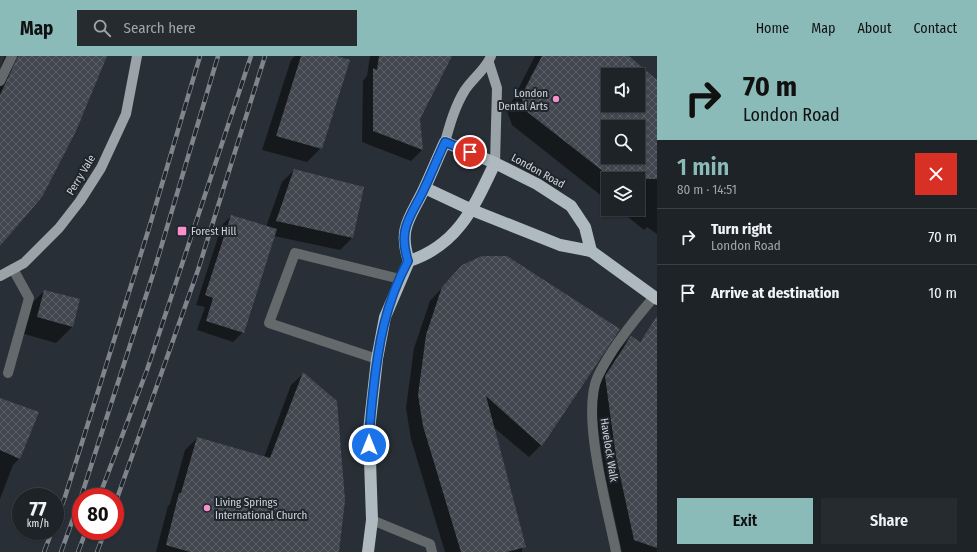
<!DOCTYPE html>
<html lang="en">
<head>
<meta charset="utf-8">
<style>
	:root { --surface:#1e2328; --page:#262b30; --text:#f1f3f6; --muted:#a1a4a8; --line:#3c4045; --accent:#8bbbb9 }
	body { margin:0; font-family:"Fira Sans Condensed",sans-serif; background:var(--page); color:var(--text); height:100vh; display:flex; flex-direction:column; font-size:15px; white-space:nowrap }
	* { box-sizing:border-box; margin:0 }
	p { font-size:13px; color:var(--muted) }
	.icon { flex:none; width:22px; height:22px; fill:none; stroke:currentColor; stroke-width:2; stroke-linecap:round; stroke-linejoin:round }
	.map { position:relative; flex:1; overflow:hidden }
	.panel { display:flex; flex-direction:column; background:var(--surface); width:320px }
	.panel>* { flex:none }
	.top-card { background:#8bbbb9; color:#111; overflow:hidden }
	.tools { position:absolute; left:601px; top:12px; display:grid; gap:8px }
	.tools a { display:grid; place-items:center; width:44px; height:44px; border-radius:0px; background:var(--surface); box-shadow:0 1px 3px #0004,0 0 0 1px var(--line); font-size:20px }
	.speed { position:absolute; left:12px; top:432px; display:flex; gap:8px; font-size:20px; font-weight:700; text-align:center }
	.speed>* { display:grid; place-content:center; width:52px; height:52px; border-radius:50%; background:var(--surface); box-shadow:0 1px 3px #0004,0 0 0 1px var(--line); line-height:1 }
	.speed small { font-size:10px; font-weight:400 }
	.speed .limit { border:6px solid #d22; background:#fff; color:#111 }
	.pin { position:absolute; display:grid; place-items:center; width:34px; height:34px; color:#fff; margin:-17px; border:2px solid #fff; border-radius:50%; box-shadow:0 1px 4px #0007 }
	.me { position:absolute; width:44px; margin:-22px; rotate:0deg; stroke-linejoin:round; filter:drop-shadow(0 0 3px #0008) }
	.turn { display:flex; align-items:center; gap:14px; height:84px; padding:0 20px; font-size:18px }
	.turn .icon { width:52px; height:52px; stroke-width:2.5 }
	.turn b { display:block; font-size:28px; line-height:34px }
	.round { display:grid; place-items:center; flex:none; width:42px; height:42px; border-radius:0px; background:var(--page) }
	.summary { display:flex; align-items:center; justify-content:space-between; height:68px; padding:0 20px }
	h1 { font-size:24px; font-weight:600; line-height:30px; color:var(--accent) }
	.primary-button { display:flex; gap:8px; margin-top:auto; padding:8px 20px }
	.primary-button a { flex:1; height:46px; border-radius:0px; background:var(--accent); color:#111; font-size:16px; font-weight:600; line-height:46px; text-align:center }
	.primary-button a+a { background:var(--page); color:var(--text) }
	ul { padding:0; list-style:none }
	li { display:flex; align-items:center; gap:12px; height:56px; padding:0 20px; border-top:1px solid var(--line) }
	li div { flex:1 }
	li b { display:block; font-size:15px }
	li em { font-style:normal }
	header { display:flex; align-items:center; gap:24px; box-sizing:border-box; height:56px; padding:0 20px; background:var(--accent); color:#111 }
	header strong { font-size:19px }
	nav { display:flex; gap:22px; margin-inline-start:auto; font-size:14px }
	.search { width:280px; height:36px; background:var(--page); display:flex; align-items:center; gap:10px; box-sizing:border-box; padding:0 14px; border-radius:0px; color:var(--muted); font-size:15px }
	main { display:flex; flex:1; min-height:0 }
	.map>svg:first-child { display:block }
	.shadow { fill:#0007; fill-rule:evenodd }
	.building { fill:url(#building-cross-hatch); fill-rule:evenodd }
	.lines { fill:none; stroke-linecap:round; stroke-linejoin:round }
	.minor { stroke:#64696b; stroke-width:10 }
	.major { stroke:#99a3a8; stroke-width:10 }
	.highway { stroke:#aebac0; stroke-width:12 }
	.rail-casing { stroke:#80858b; stroke-width:4.5 }
	.rail { stroke:#1e252c; stroke-width:3; stroke-dasharray:9; stroke-linecap:butt }
	.route-casing { stroke:#114b97; stroke-width:10 }
	.route { stroke:#1a73e8; stroke-width:7 }
	.poi-dot { fill:#f890cb; stroke:#1e252c; stroke-width:1.5 }
	.labels { text-anchor:middle; dominant-baseline:central; stroke-width:4; stroke-linejoin:round; paint-order:stroke }
	.poi-label { font-size:11px; fill:#d1d5da; stroke:#1e252c; text-anchor:start }
	.street-label { font-size:11px; fill:#d1d5da; stroke:#1e252c }
</style>
</head>
<body>
<header>
<strong>Map</strong>
<div class="search"><svg class="icon" aria-label="search" viewBox="0 0 24 24"><circle cx="10" cy="10" r="6"/><path d="M15 15l6 6"/></svg>Search here</div>
<nav><a>Home</a><a>Map</a><a>About</a><a>Contact</a></nav>
</header>
<main>
<div class="map">
<svg width="657" height="496" viewBox="0 0 657 496">
	<defs>
		<pattern id="building-cross-hatch" width="8" height="8" patternUnits="userSpaceOnUse"><rect width="8" height="8" fill="#42464f"/><path d="M0 0l8 8M0 8l8-8" fill="none" stroke="#5c6068"/></pattern>
	</defs>
	<rect width="100%" height="100%" fill="#282f36"/>
	<!-- shadow -->
	<g class="shadow">
		<polygon points="5,0 106,0 0,187 0,13"/>
		<polygon points="295,0 334,0 321,92 307,106 262,94 291,4"/>
		<polygon points="370,0 450,0 419,63 422,94 411,105 362,86 363,25 367,20"/>
		<path d="M535 0H628L657 25V178L647 171 644 174 618 153H638V123H608V145L512 69 507 55ZM608 19H638V49H608ZM608 71H638V101H608Z"/>
		<polygon points="294,114 352,182 340,194 274,180 243,276 233,286 197,274 205,251 196,249 222,169 231,160 266,171 282,126"/>
		<polygon points="450,223 541,389 529,401 492,370 525,490 522,493 522,496 445,496 411,383 406,352 414,292 430,245"/>
		<polygon points="44,235 72,271 56,287 21,277 28,251"/>
		<polygon points="644,280 657,290 657,496 622,496 604,414 593,334 618,294 631,281 639,286"/>
		<polygon points="303,318 344,445 338,496 156,496 168,450 170,448 185,394 197,382 264,401 291,329"/>
		<polygon points="0,343 37,356 19,403 13,409 0,443"/>
	</g>
	<!-- building -->
	<g class="building">
		<polygon points="18,0 107,0 76,75 42,141 0,190 0,39"/>
		<polygon points="301,0 337,0 350,4 322,93 276,80"/>
		<polygon points="379,0 452,0 420,63 423,94 373,75 373,12 377,14"/>
		<path d="M542 0H629L657 24V123H613L526 55 521 40ZM608 19H638V49H608ZM608 71H638V101H608Z"/>
		<polygon points="294,113 364,131 353,182 276,165"/>
		<polygon points="231,159 277,173 244,277 206,265 213,242 205,239"/>
		<polygon points="482,200 507,200 620,273 542,390 486,340 526,491 507,496 461,496 423,370 418,339 426,279 442,231 462,209"/>
		<polygon points="44,234 80,243 73,271 37,261"/>
		<polygon points="657,260 657,492 634,484 616,401 605,320 631,280 640,286"/>
		<polygon points="303,316 337,345 345,444 339,496 190,496 166,489 179,437 181,437 197,381 270,402"/>
		<polygon points="0,342 39,356 20,403 0,394"/>
	</g>
	<g class="lines">
		<!-- minor -->
		<g class="minor">
			<polyline points="0,25 12,0"/>
			<polyline points="377,303 269,267 295,197 400,223"/>
			<polyline points="8,317 29,242 13,213"/>
			<polyline points="372,464 430,488 432,496"/>
			<path d="M616 496C608 454 580 358 598 320 611 293 634 264 654 241"/>
		</g>
		<!-- major -->
		<g class="major">
			<polyline points="489,7 497,32 495,107"/>
			<path d="M445 86C450 68 455 50 465 34 473 22 486 13 491 0"/>
			<polyline points="0,220 24,207 59,172 80,145 101,112 126,58 137,0"/>
		</g>
		<!-- highway -->
		<g class="highway">
			<polyline points="425,132 472,154 560,189 591,195 657,243"/>
			<path d="M409 205C397 171 412 160 425 131 432 116 438 101 445 86L495 107 537 128 571 150 585 171 591 195"/>
			<path d="M368 496 372 464 369 374 377 303 385 261 409 205C458 189 474 151 495 107"/>
		</g>
		<!-- rail casing -->
		<g class="rail-casing">
			<g id="rail">
				<polyline points="81,441 154,215 218,0"/>
				<polyline points="99,441 147,314 251,0"/>
				<polyline points="115,448 198,214 265,0"/>
				<polyline points="55,467 65,441 149,172 200,0"/>
				<polyline points="44,496 52,475"/>
				<polyline points="61,496 81,441"/>
				<polyline points="78,496 86,475"/>
				<polyline points="97,496 105,475"/>
			</g>
		</g>
		<!-- rail -->
		<use href="#rail" class="rail"/>
	</g>
	<g class="lines">
		<!-- route casing -->
		<g class="route-casing">
			<path id="route" d="M369 389C369 372 371 355 373 337 378 290 385 248 408 205 397 171 412 160 425 131 432 116 438 101 445 86L470 96"/>
		</g>
		<!-- route -->
		<use href="#route" class="route"/>
	</g>
	<!-- markers -->
	<g class="poi-dot">
		<circle cx="556" cy="43" r="4"/>
		<rect x="177" y="170" width="10" height="10" rx="2"/>
		<circle cx="207" cy="452" r="4"/>
	</g>
	<g class="labels">
		<!-- poi labels -->
		<g class="poi-label">
			<text x="548" y="37" text-anchor="end">London<tspan x="548" dy="13">Dental Arts</tspan></text>
			<text x="191" y="175">Forest Hill</text>
			<text x="215" y="446">Living Springs<tspan x="215" dy="13">International Church</tspan></text>
		</g>
		<!-- street labels -->
		<g class="street-label">
			<text transform="translate(538 115) rotate(29)">London Road</text>
			<text transform="translate(81 119) rotate(-59)">Perry Vale</text>
			<text transform="translate(609 394) rotate(81)">Havelock Walk</text>
		</g>
	</g>
</svg>
<div class="tools">
<a><svg class="icon" aria-label="sound" viewBox="0 0 24 24"><path d="M4 9h4l5-4v14l-5-4H4zM17 9q2 3 0 6"/></svg></a>
<a><svg class="icon" aria-label="search" viewBox="0 0 24 24"><circle cx="10" cy="10" r="6"/><path d="M15 15l6 6"/></svg></a>
<a><svg class="icon" aria-label="layers" viewBox="0 0 24 24"><path d="M12 4l9 5-9 5-9-5zM3 14l9 5 9-5"/></svg></a>
</div>
<div class="speed"><div>77<small>km/h</small></div><div class="limit">80</div></div>
<div class="pin" style="left:470px;top:96px;background:#d93025"><svg class="icon" aria-label="arrive" viewBox="0 0 24 24"><path d="M6 21V4h12l-3 4 3 4H6"/></svg></div>
<svg class="me" style="left:369px;top:389px" viewBox="-20 -20 40 40"><circle r="17" fill="#1a73e8" stroke="#fff" stroke-width="3"/><path d="M0-11L8 9 0 5-8 9z" fill="#fff"/></svg>
</div>
<section class="panel">
<div class="top-card">
<div class="turn"><svg class="icon" aria-label="right" viewBox="0 0 24 24"><path d="M7 20v-9h11M14 6l5 5-5 5"/></svg><div><b>70 m</b>London Road</div></div>
</div>
<div class="summary"><div><h1>1 min</h1><p>80 m · 14:51</p></div><a class="round" style="background:#d93025;color:#fff"><svg class="icon" aria-label="close" viewBox="0 0 24 24"><path d="M6 6l12 12M18 6L6 18"/></svg></a></div>
<ul>
<li><svg class="icon" aria-label="right" viewBox="0 0 24 24"><path d="M7 20v-9h11M14 6l5 5-5 5"/></svg><div><b>Turn right</b><p>London Road</p></div><em>70 m</em></li>
<li><svg class="icon" aria-label="arrive" viewBox="0 0 24 24"><path d="M6 21V4h12l-3 4 3 4H6"/></svg><div><b>Arrive at destination</b></div><em>10 m</em></li>
</ul>
<div class="primary-button"><a>Exit</a><a>Share</a></div>
</section>
</main>
</body>
</html>
